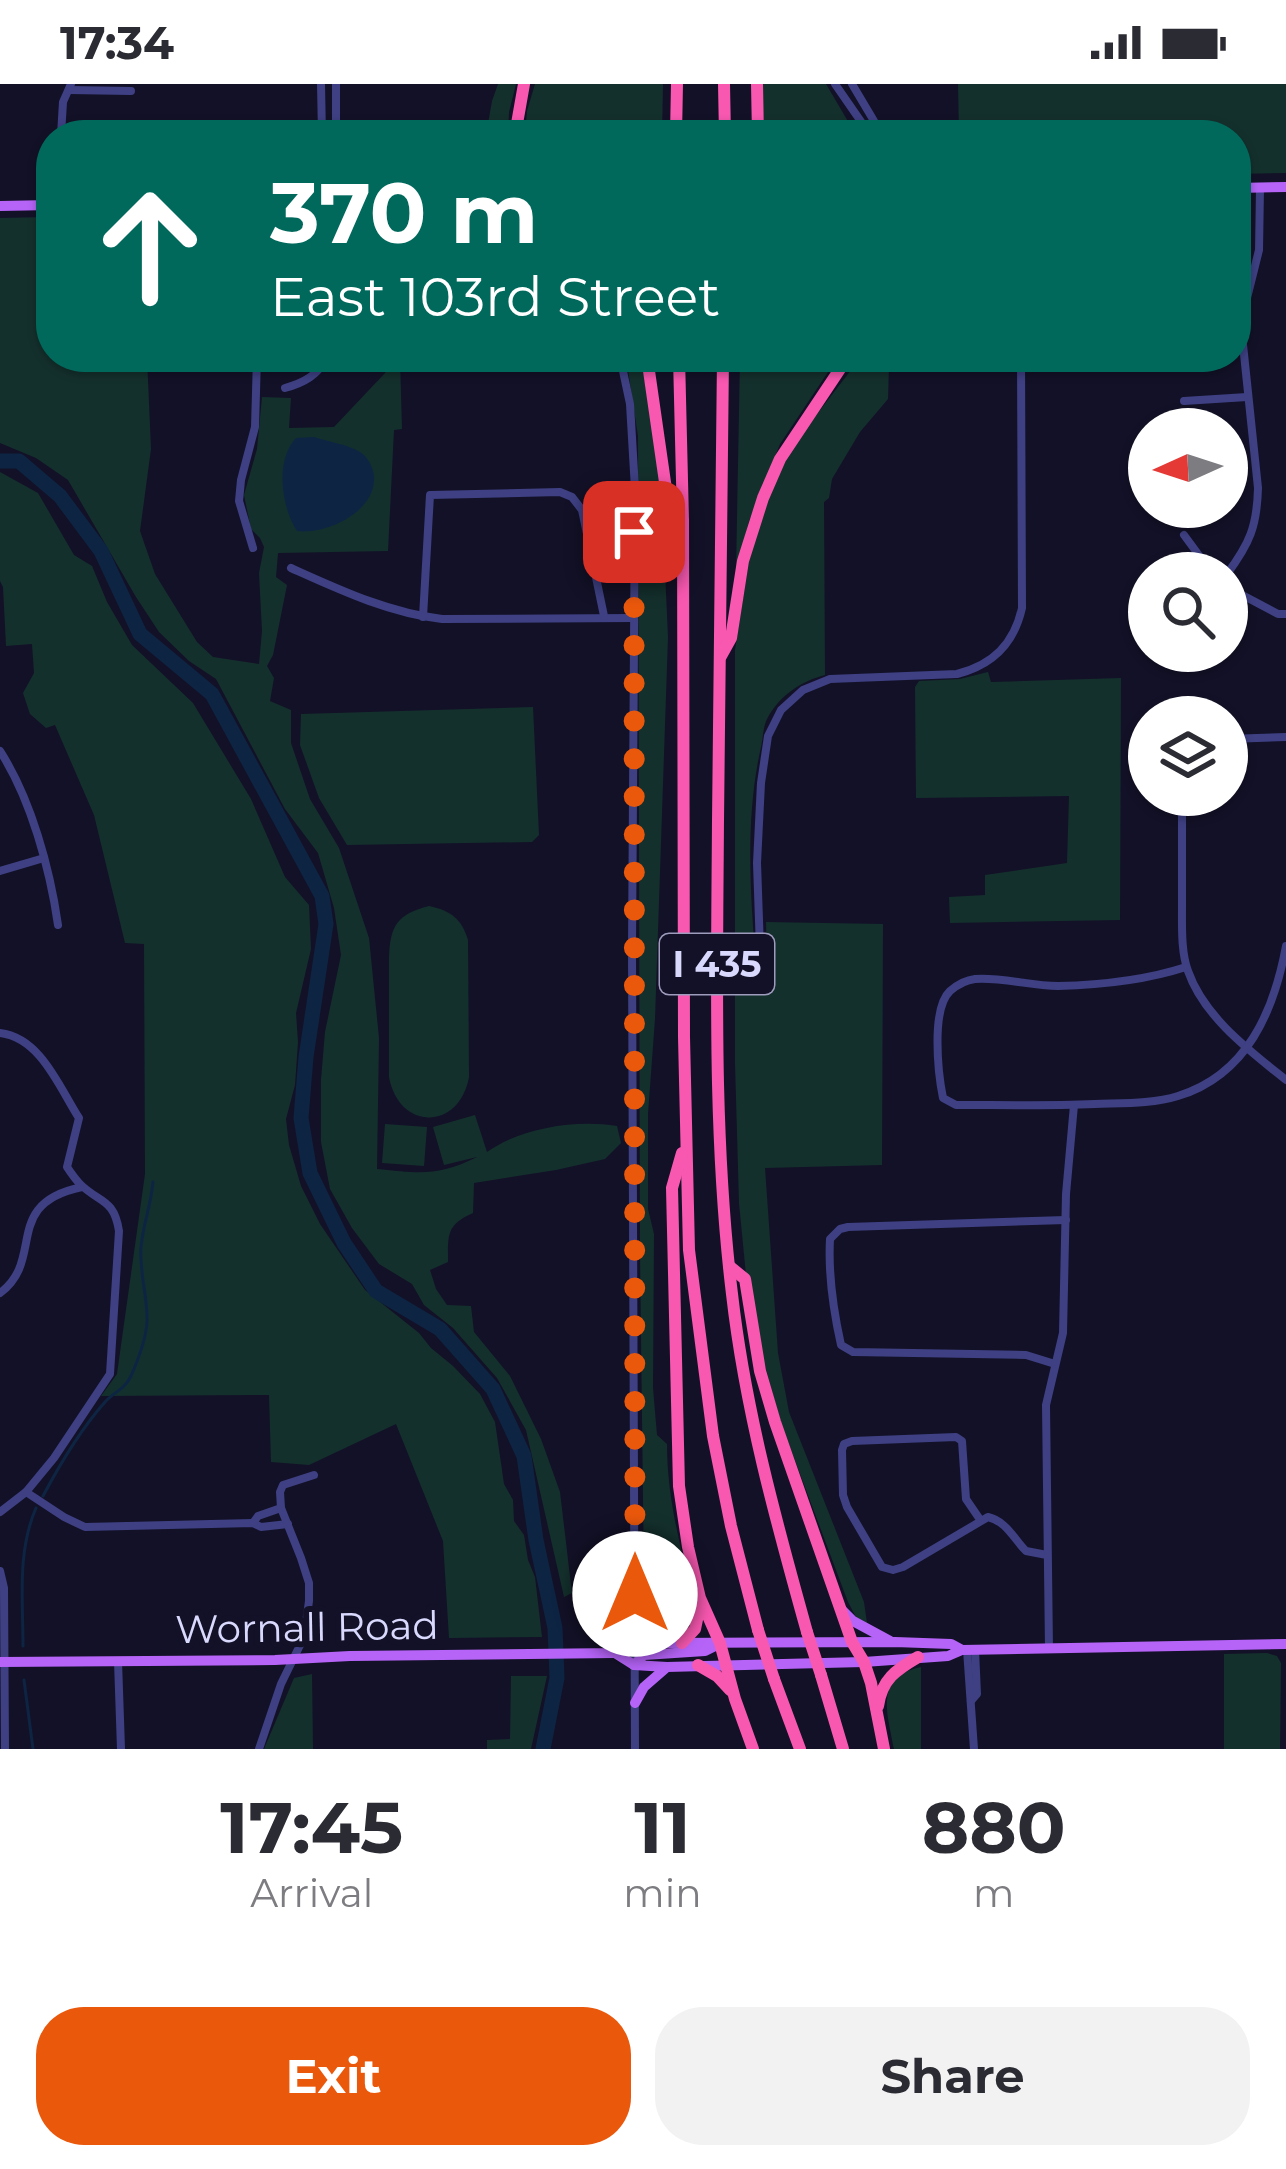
<!DOCTYPE html>
<html lang="en">
<head>
<meta charset="utf-8">
<style>
	:root { --surface:#fff; --page:#f2f2f3; --text:#2b2b33; --muted:#7c7c81; --accent:#ea580c }
	body { margin:0; font-family:Montserrat,sans-serif; background:var(--page); color:var(--text); height:100vh; display:flex; flex-direction:column; font-size:45px; white-space:nowrap }
	* { box-sizing:border-box; margin:0 }
	p { font-size:39px; color:var(--muted) }
	.icon { flex:none; width:66px; height:66px; fill:none; stroke:currentColor; stroke-width:2; stroke-linecap:round; stroke-linejoin:round }
	.map { position:relative; height:1665px; overflow:hidden }
	.details { display:flex; flex-direction:column; background:var(--surface); flex:1 }
	.details>* { flex:none }
	.hud { position:absolute; left:36px; top:36px; width:1215px; height:252px; border-radius:48px; box-shadow:0 3px 9px #0004; background:#00695c; color:#fff; overflow:hidden }
	.needle { width:78px; rotate:267deg }
	.tools { position:absolute; left:1128px; top:324px; display:grid; gap:24px }
	.tools a { display:grid; place-items:center; width:120px; height:120px; border-radius:50%; background:var(--surface); box-shadow:0 3px 9px #0004; font-size:60px }
	.pin { position:absolute; display:grid; place-items:center; width:102px; height:102px; color:#fff; margin:-51px; border-radius:24px; box-shadow:0 6px 18px #0006 }
	.me { position:absolute; width:132px; margin:-66px; rotate:0deg; stroke-linejoin:round; filter:drop-shadow(0 0 9px #0008) }
	.turn { display:flex; align-items:center; gap:42px; height:252px; padding:0 36px; font-size:54px }
	.turn .icon { width:156px; height:156px; stroke-width:2.5 }
	.turn b { display:block; font-size:84px; line-height:102px }
	.eta { display:flex; justify-content:space-evenly; align-items:center; height:204px; text-align:center }
	.eta b { font-size:72px; font-weight:700; line-height:84px }
	.cta { display:flex; gap:24px; margin-top:auto; padding:24px 36px }
	.cta a { flex:1; height:138px; border-radius:48px; background:var(--accent); color:#fff; font-size:48px; font-weight:700; line-height:138px; text-align:center }
	.cta a+a { background:var(--page); color:var(--text) }
	.status { display:flex; justify-content:space-between; align-items:center; height:84px; padding:0 60px; background:var(--surface); direction:ltr }
	.status svg { height:33px; fill:currentColor }
	.map>svg:first-child { display:block }
	.green { fill:#14302d }
	.water { fill:#0d2543 }
	.lines { fill:none; stroke-linecap:round; stroke-linejoin:round }
	.stream { stroke:#0d2543; stroke-width:3 }
	.river { stroke:#0d2543; stroke-width:15 }
	.minor { stroke:#3e4083; stroke-width:8 }
	.major { stroke:#b664f8; stroke-width:10 }
	.highway { stroke:#f858b0; stroke-width:12 }
	.highway-bridge { stroke:#f858b0; stroke-width:12 }
	.route { stroke:#ea580c; stroke-width:21; stroke-dasharray:0 37.8 }
	.labels { text-anchor:middle; dominant-baseline:central; stroke-width:12; stroke-linejoin:round; paint-order:stroke }
	.shield { fill:#131127; stroke:#9e9cbd; stroke-width:3 }
	.shield-label { font-size:36px; font-weight:bold; fill:#d9d8fd }
	.street-label { font-size:39px; fill:#d9d8fd; stroke:#131127 }
</style>
</head>
<body>
<div class="status"><b>17:34</b><svg viewBox="0 0 49 12"><path d="M0 12V9h3v3zM5 12V6h3v6zM10 12V3h3v9zM15 12V0h3v12zM26 1h20v11H26zM47 4h2v5h-2z"/></svg></div>
<div class="map">
<svg width="1286" height="1665" viewBox="0 0 1286 1665">
	<rect width="100%" height="100%" fill="#131127"/>
	<!-- green -->
	<g class="green">
		<polygon points="498,0 516,0 509,28 508,51 486,51 492,17"/>
		<polygon points="535,0 663,0 662,51 525,51 527,27"/>
		<polygon points="762,0 826,0 856,51 764,51"/>
		<polygon points="958,0 1286,0 1286,89 1236,90 1236,51 959,51"/>
		<path d="M45 133 51 273H147L151 365 140 447 155 490 197 558 213 573 259 580 262 547 259 489 264 463 260 454 251 445 244 411 257 365 262 313 291 314 289 344 334 343 385 289 390 273 400 275 402 345 394 346 388 467 278 469 276 493 287 501 273 571 267 582 274 594 270 617 291 626V659L310 715 339 764 369 854 379 954 377 1085C419 1089 437 1093 477 1073L444 1081 433 1043 475 1031 487 1068C521 1044 575 1035 617 1042L621 1059 605 1075 556 1086 474 1099 473 1129C446 1141 448 1151 448 1178L430 1186 436 1205 447 1221 471 1222 474 1248 510 1292 541 1355 560 1408 572 1509 564 1513 526 1346 497 1294 453 1244 424 1221 412 1200 379 1180 352 1144 330 1105 321 1058V996L325 948 341 871 334 824 318 769 285 725 216 595 189 577 159 548 136 513 68 396 36 374 0 359V134Z"/>
		<path d="M626 273H641L661 398 668 553 655 935 648 1030V1125L654 1150 653 1304 657 1351 667 1360C667 1413 680 1462 693 1514L691 1528 678 1547C645 1547 645 1521 644 1495L640 1170 638 352Z"/>
		<polygon points="740,273 838,273 780,360 749,437 736,488"/>
		<path d="M861 273H899L889 283 888 315 860 348 832 395 829 414 824 418 825 591C801 597 779 612 767 635 763 643 763 655 761 663 745 733 750 809 756 880L767 873 766 838 883 840 882 1081 765 1084 778 1269 789 1328 864 1518 867 1539 856 1533 848 1518 781 1339 759 1260 746 1191 739 1119 735 979V566L751 465 763 426 791 364Z"/>
		<polygon points="0,388 38,409 74,471 92,482 107,518 132,561 193,619 251,715 285,793 309,821 311,865 296,929 298,958 295,1001 286,1035 289,1061 301,1102 320,1140 365,1206 419,1249 431,1264 453,1282 480,1310 495,1338 504,1400 513,1416 514,1437 524,1451 528,1476 535,1493 542,1553 449,1554 443,1457 396,1340 309,1381 271,1378 269,1311 101,1312 117,1290 145,1090 144,860 125,859 94,731 55,641 46,644 30,630 23,609 34,589 32,560 6,562 3,503 0,497"/>
		<polygon points="988,588 991,598 1121,594 1120,836 950,839 949,813 985,811 985,791 1067,779 1069,712 916,714 915,603 919,597 960,595"/>
		<polygon points="533,623 539,751 532,758 347,761 319,714 300,661 301,630"/>
		<path d="M429 822C451 827 461 834 468 856L469 993C459 1047 399 1047 389 993V873C390 841 398 830 429 822Z"/>
		<polygon points="385,1040 427,1043 424,1082 382,1079"/>
		<polygon points="1267,1569 1277,1572 1281,1579 1280,1665 1224,1665 1224,1570"/>
		<path d="M921 1583V1665H894C888 1630 873 1593 921 1583Z"/>
		<polygon points="312,1590 313,1665 264,1665 294,1594"/>
		<polygon points="511,1592 547,1592 531,1665 487,1665 487,1656 510,1655"/>
	</g>
	<!-- water -->
	<path class="water" d="M314 353C328 358 347 360 360 368 368 373 373 383 374 392 377 427 327 451 297 447 281 423 275 376 296 354Z"/>
	<g class="lines">
		<!-- stream -->
		<g class="stream">
			<path d="M43 1412C60 1380 81 1345 105 1318 114 1308 125 1305 131 1292 138 1276 146 1255 147 1238 148 1212 139 1189 141 1163 143 1141 151 1121 153 1098"/>
			<path d="M23 1562C23 1515 17 1468 36 1424"/>
			<polyline points="24,1596 33,1665"/>
		</g>
		<!-- river -->
		<polyline class="river" points="0,377 19,377 60,412 101,467 140,550 212,610 322,812 326,840 306,973 301,1034 310,1089 344,1159 376,1207 440,1245 493,1305 524,1372 536,1456 555,1544 557,1594 543,1665"/>
		<!-- minor -->
		<g class="minor">
			<polyline points="321,0 322,51"/>
			<polyline points="336,0 336,51"/>
			<polyline points="835,0 862,39 866,51"/>
			<polyline points="852,0 874,37 879,51"/>
			<polyline points="69,6 131,7"/>
			<polyline points="61,51 63,18 71,0"/>
			<polyline points="620,273 630,320 635,405 632,865 635,1665"/>
			<path d="M285 304C303 299 319 291 327 273"/>
			<polyline points="1184,317 1247,313"/>
			<polyline points="1184,451 1212,489"/>
			<polyline points="253,464 239,417 241,396 255,343 257,273"/>
			<path d="M291 484C340 506 389 529 442 535L633 534"/>
			<path d="M1227 490C1250 459 1257 442 1258 404L1242 251 1243 230 1259 166 1260 104"/>
			<polyline points="1227,503 1278,530 1286,530"/>
			<polyline points="423,533 430,411 560,408 572,413 582,426 604,532"/>
			<polyline points="1227,655 1286,653"/>
			<path d="M0 667C31 715 50 785 58 841"/>
			<path d="M1182 711C1182 748 1182 785 1182 823 1182 843 1181 868 1188 887 1204 933 1250 967 1286 996"/>
			<polyline points="0,787 44,774"/>
			<path d="M760 865 757 779 761 699 768 652 781 626 803 606 830 595 957 590C993 581 1014 560 1022 524L1021 273"/>
			<path d="M1186 883C1146 896 1101 901 1058 902 1031 902 1002 893 975 895 966 896 957 901 950 907 931 925 938 989 943 1014L956 1021C1002 1021 1049 1022 1095 1020 1122 1019 1153 1020 1178 1012 1247 991 1274 927 1286 862"/>
			<path d="M0 949C41 954 59 1003 79 1034L67 1083C71 1089 75 1095 80 1100 99 1119 114 1114 119 1147L110 1290 54 1374 26 1408 0 1428"/>
			<path d="M0 1209C46 1175 1 1120 82 1103"/>
			<path d="M1055 1280 1026 1271 853 1268 841 1261C833 1225 828 1192 830 1155L840 1145 848 1143 1066 1136"/>
			<polyline points="26,1408 64,1433 85,1443 253,1439 261,1443 288,1440"/>
			<path d="M981 1437 966 1415 962 1357 956 1353 852 1357 844 1360 842 1366 843 1411 847 1423 882 1483 893 1486 903 1483 988 1433C1006 1437 1014 1455 1026 1467L1047 1471"/>
			<polyline points="253,1439 258,1432 281,1424"/>
			<polyline points="0,1487 4,1504 5,1665"/>
			<polyline points="1049,1565 1046,1321 1063,1249 1066,1110 1074,1021"/>
			<polyline points="967,1566 974,1665"/>
			<polyline points="118,1577 121,1665"/>
			<polyline points="971,1617 977,1610 975,1566"/>
			<polyline points="259,1665 281,1600 304,1553 309,1517 309,1499 301,1474 281,1424 280,1408 283,1401 314,1391"/>
		</g>
		<!-- major -->
		<g class="major">
			<polyline points="1236,104 1286,103"/>
			<polyline points="0,122 51,121"/>
			<polyline points="635,1510 640,1529 666,1559"/>
			<polyline points="840,1524 853,1537 890,1557"/>
			<polyline points="615,1569 634,1581 667,1583 864,1578 948,1572 962,1566 1286,1560"/>
			<polyline points="0,1578 275,1576 350,1572 615,1569 634,1561 666,1559 895,1558 951,1560 962,1566"/>
			<polyline points="634,1581 644,1571 705,1567 717,1561"/>
			<polyline points="635,1619 644,1603 667,1583"/>
		</g>
		<!-- highway -->
		<g class="highway">
			<polyline points="724,0 725,51"/>
			<polyline points="757,0 758,51"/>
			<polyline points="515,51 524,0"/>
			<polyline points="676,51 677,0"/>
			<polyline points="647,273 668,419 683,437"/>
			<polyline points="679,273 683,437 684,953 689,1166 713,1352 731,1442 758,1546"/>
			<path d="M723 273C720 428 719 583 718 737 717 895 713 1053 732 1210 745 1325 776 1437 807 1548"/>
			<polyline points="721,572 731,554 743,477 763,414 780,375 848,273"/>
			<polyline points="682,1069 672,1104 679,1402 688,1463 700,1514 720,1559 735,1615 753,1665"/>
			<polyline points="729,1182 745,1195 760,1287 775,1338 852,1558 864,1578 871,1599 884,1665"/>
			<polyline points="682,1559 695,1545 700,1521"/>
			<polyline points="698,1581 717,1592 730,1606"/>
			<polyline points="821,1591 843,1665"/>
			<polyline points="774,1595 800,1665"/>
			<path d="M878 1622C882 1595 896 1586 918 1573"/>
		</g>
		<!-- highway-bridge -->
		<g class="highway-bridge">
			<polyline points="758,1546 774,1595"/>
			<polyline points="807,1548 821,1591"/>
		</g>
	</g>
	<g class="lines">
		<!-- route -->
		<polyline class="route" points="634,448 635,1510"/>
	</g>
	<g class="labels">
		<!-- shield labels -->
		<rect class="shield" x="660" y="850" width="114" height="60" rx="9"/>
		<g class="shield-label">
			<text x="717" y="880">I 435</text>
		</g>
		<!-- street labels -->
		<g class="street-label">
			<text transform="translate(307 1543) rotate(-1)">Wornall Road</text>
		</g>
	</g>
</svg>
<div class="tools">
<a><svg class="needle" viewBox="-14 -14 28 28"><path d="M0-13l5 13h-10z" fill="#e53935"/><path d="M0 13l5-13h-10z" fill="#7c7c81"/></svg></a>
<a><svg class="icon" aria-label="search" viewBox="0 0 24 24"><circle cx="10" cy="10" r="6"/><path d="M15 15l6 6"/></svg></a>
<a><svg class="icon" aria-label="layers" viewBox="0 0 24 24"><path d="M12 4l9 5-9 5-9-5zM3 14l9 5 9-5"/></svg></a>
</div>
<div class="pin" style="left:634px;top:448px;background:#d93025"><svg class="icon" aria-label="arrive" viewBox="0 0 24 24"><path d="M6 21V4h12l-3 4 3 4H6"/></svg></div>
<svg class="me" style="left:635px;top:1510px" viewBox="-20 -20 40 40"><circle r="19" fill="#fff"/><path d="M0-13L10 11 0 6-10 11z" fill="#ea580c"/></svg>
<div class="hud">
<div class="turn"><svg class="icon" aria-label="ahead" viewBox="0 0 24 24"><path d="M12 20V5M6 11l6-6 6 6"/></svg><div><b>370 m</b>East 103rd Street</div></div>
</div>
</div>
<section class="details">
<div class="eta">
<div><b>17:45</b><p>Arrival</p></div>
<div><b>11</b><p>min</p></div>
<div><b>880</b><p>m</p></div>
</div>
<div class="cta"><a>Exit</a><a>Share</a></div>
</section>
</body>
</html>
